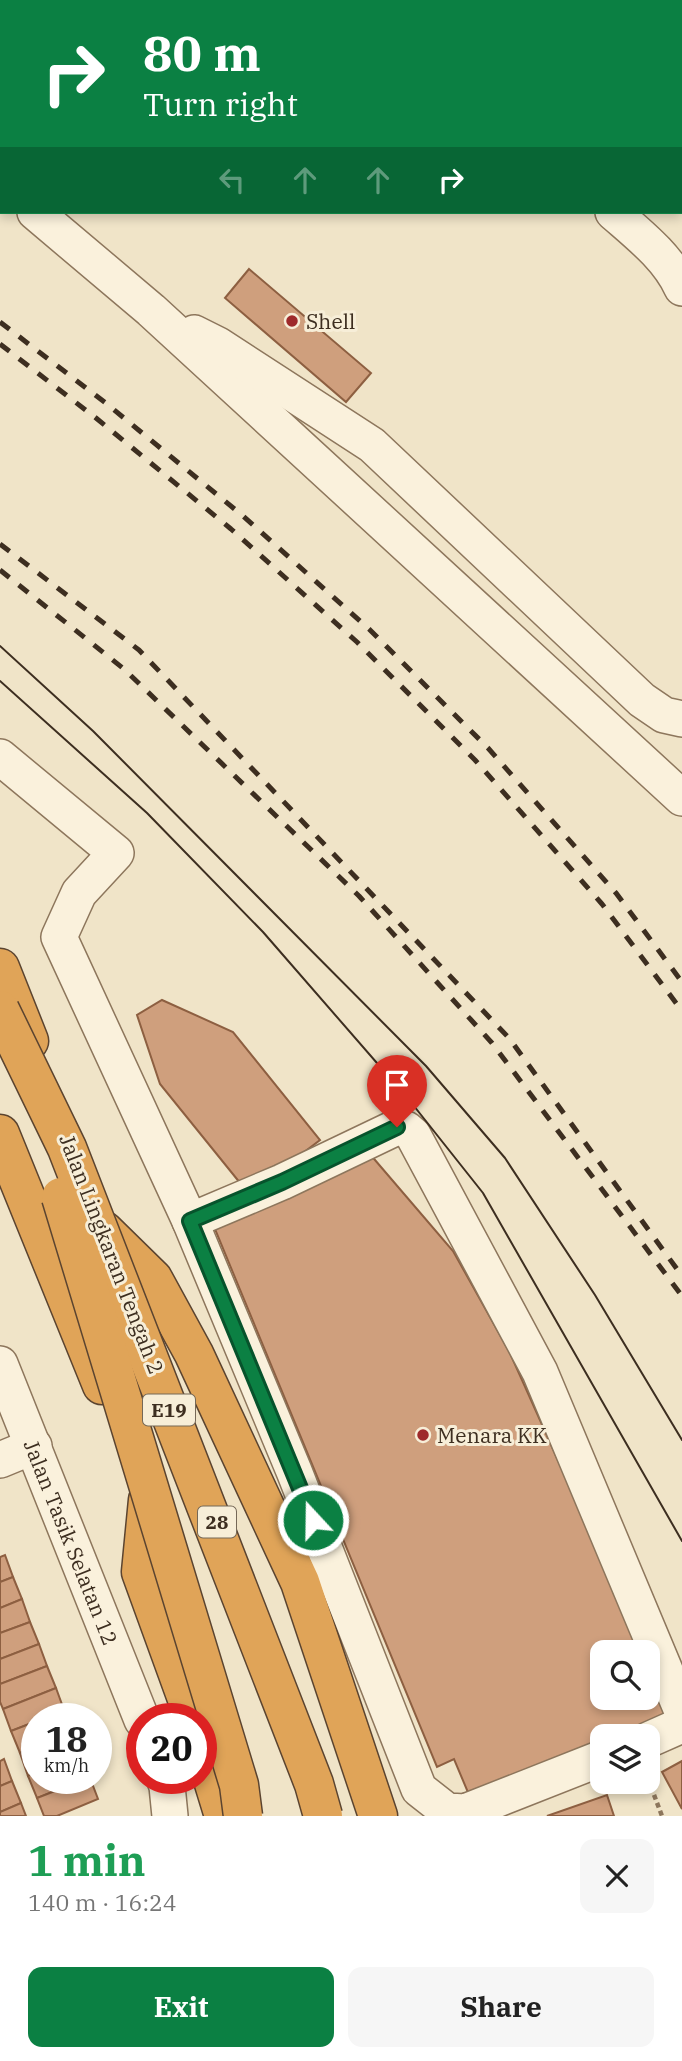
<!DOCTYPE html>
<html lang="en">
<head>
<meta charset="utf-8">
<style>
	:root { --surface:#fff; --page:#f6f6f6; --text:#222; --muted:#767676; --accent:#0b8043 }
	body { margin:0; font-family:"IBM Plex Serif",serif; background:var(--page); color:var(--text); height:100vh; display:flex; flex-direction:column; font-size:26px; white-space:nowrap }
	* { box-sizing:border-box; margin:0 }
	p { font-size:23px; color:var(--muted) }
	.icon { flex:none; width:38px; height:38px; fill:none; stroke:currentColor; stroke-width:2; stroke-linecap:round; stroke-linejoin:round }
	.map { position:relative; height:1816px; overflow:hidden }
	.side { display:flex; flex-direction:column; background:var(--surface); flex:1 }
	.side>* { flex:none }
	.hud { position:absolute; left:0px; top:0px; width:682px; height:214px; box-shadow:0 4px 10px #0003; background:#0b8043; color:#fff; overflow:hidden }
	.buttons { position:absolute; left:590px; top:1640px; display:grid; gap:14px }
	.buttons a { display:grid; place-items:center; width:70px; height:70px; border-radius:14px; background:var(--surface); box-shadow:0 4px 10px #0003; font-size:35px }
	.speed { position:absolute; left:21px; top:1703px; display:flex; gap:14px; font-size:35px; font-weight:700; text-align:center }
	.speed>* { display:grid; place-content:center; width:91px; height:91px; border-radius:50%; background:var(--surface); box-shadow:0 4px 10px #0003; line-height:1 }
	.speed small { font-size:18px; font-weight:400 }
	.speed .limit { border:10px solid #d22; background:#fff; color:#111 }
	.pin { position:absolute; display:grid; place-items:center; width:60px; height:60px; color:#fff; margin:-72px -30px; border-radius:50% 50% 50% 0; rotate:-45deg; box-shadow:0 0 7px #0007 }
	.pin .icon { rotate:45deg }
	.me { position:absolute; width:77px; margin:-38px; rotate:339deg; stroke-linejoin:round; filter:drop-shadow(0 0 5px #0008) }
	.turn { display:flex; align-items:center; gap:24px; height:147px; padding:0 28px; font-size:32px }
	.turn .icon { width:91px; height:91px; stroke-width:2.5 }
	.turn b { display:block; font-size:49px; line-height:60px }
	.lanes { display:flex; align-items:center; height:66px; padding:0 28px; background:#0003; justify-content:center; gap:35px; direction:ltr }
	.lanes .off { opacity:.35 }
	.round { display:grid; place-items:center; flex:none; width:74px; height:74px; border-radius:14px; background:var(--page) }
	.overview { display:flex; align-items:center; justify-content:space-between; height:119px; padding:0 28px }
	h1 { font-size:42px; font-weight:800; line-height:52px; color:#1e9e55 }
	.primary-button { display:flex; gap:14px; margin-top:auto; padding:14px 28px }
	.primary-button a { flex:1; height:80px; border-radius:14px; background:var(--accent); color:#fff; font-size:28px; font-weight:800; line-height:80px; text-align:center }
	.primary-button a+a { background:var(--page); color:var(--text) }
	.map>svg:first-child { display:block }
	.building { fill:#cf9f7d; stroke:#8d5f41; stroke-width:2 }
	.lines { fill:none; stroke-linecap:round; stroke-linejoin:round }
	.minor-casing { stroke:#8d765c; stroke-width:38 }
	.highway-casing { stroke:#5b4430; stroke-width:41 }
	.path { stroke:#8d765c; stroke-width:4.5; stroke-dasharray:5 3.5; stroke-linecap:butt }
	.minor { stroke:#faf1dc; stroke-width:35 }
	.highway { stroke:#e0a458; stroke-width:38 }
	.tram { stroke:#3d2e20; stroke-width:2 }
	.rail { stroke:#3d2e20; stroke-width:5; stroke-dasharray:12 12; stroke-linecap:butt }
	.highway-bridge-casing { stroke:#5b4430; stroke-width:41; stroke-linecap:butt }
	.highway-bridge { stroke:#e0a458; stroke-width:38 }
	.route-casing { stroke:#07532c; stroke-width:18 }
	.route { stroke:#0b8043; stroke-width:12 }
	.poi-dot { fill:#9e2a2b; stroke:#f7eed8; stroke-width:2.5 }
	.labels { text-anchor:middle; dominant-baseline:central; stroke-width:6; stroke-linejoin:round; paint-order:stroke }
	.shield { fill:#f7eed8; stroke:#756857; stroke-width:2 }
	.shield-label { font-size:19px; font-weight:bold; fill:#3d2e20 }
	.poi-label { font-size:21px; fill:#3d2e20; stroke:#f7eed8; text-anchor:start }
	.street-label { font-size:21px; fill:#3d2e20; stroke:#f7eed8 }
</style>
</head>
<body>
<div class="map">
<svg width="682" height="1816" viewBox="0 0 682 1816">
	<rect width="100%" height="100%" fill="#f0e4c8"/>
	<!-- building -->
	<g class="building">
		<polygon points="249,269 371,373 346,402 225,298"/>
		<polygon points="162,1000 233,1032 320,1140 249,1194 160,1084 137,1015"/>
		<polygon points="369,1153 453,1251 509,1351 644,1652 602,1652 602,1698 648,1698 648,1659 674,1717 629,1736 602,1736 602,1747 472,1802 454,1759 437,1767 210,1217"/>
		<polygon points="5,1555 13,1577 0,1582 0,1557"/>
		<polygon points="13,1577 22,1599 0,1608 0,1582"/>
		<polygon points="22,1599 30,1622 0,1633 0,1608"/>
		<polygon points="30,1622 39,1644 0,1659 0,1633"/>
		<polygon points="39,1644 47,1666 0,1684 0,1659"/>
		<polygon points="47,1666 56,1688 3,1709 0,1702 0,1684"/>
		<polygon points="56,1688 64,1710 44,1718 37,1718 37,1721 11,1731 3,1709"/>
		<polygon points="64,1710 67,1718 44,1718"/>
		<polygon points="37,1721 37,1747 20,1753 11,1731"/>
		<polygon points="37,1747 37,1772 28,1776 20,1753"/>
		<polygon points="4,1759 12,1781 0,1786 0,1761"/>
		<polygon points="682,1761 682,1809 662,1772"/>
		<polygon points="37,1772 37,1778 88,1778 37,1798 28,1776"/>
		<polygon points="88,1778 90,1778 98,1799 57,1816 44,1816 37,1798"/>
		<polygon points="12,1781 21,1803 0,1812 0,1786"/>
		<polygon points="607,1795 614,1816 547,1816"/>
		<polygon points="21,1803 26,1816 0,1816 0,1812"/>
	</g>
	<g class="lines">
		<!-- minor casing -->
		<g class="minor-casing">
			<g id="minor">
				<polyline points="280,0 283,2"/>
				<polyline points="347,0 349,2"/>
				<polyline points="402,0 405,2"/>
				<polyline points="506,0 509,2"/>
				<polyline points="681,120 682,121"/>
				<polyline points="0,182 2,183"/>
				<polyline points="681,192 682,194"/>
				<polyline points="35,212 151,310 682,798"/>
				<path d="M613 212C638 234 668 257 682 288"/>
				<polyline points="194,333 218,345 372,445 642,700 664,715 682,719"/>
				<polyline points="0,757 116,853 79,893 59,937 190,1221 294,1471 419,1789 447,1811 465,1812 602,1758"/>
				<polyline points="190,1221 282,1182 397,1127 406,1129 413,1135 540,1372 682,1711"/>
				<path id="s1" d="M0 1364 142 1720"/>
				<polyline points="0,1460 34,1446"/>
				<polyline points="648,1740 675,1728 682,1721"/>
				<polyline points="164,1778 167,1786 170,1816"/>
			</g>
		</g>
		<!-- highway casing -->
		<g class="highway-casing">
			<g id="highway">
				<polyline points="0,968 29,1041"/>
				<polyline points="0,1134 102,1385"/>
				<polyline points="104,1231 153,1279 194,1354 300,1582 378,1816"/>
				<polyline points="148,1500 141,1572 194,1718"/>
				<polyline points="201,1741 224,1816"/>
			</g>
		</g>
		<!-- path -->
		<polyline class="path" points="648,1779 662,1816"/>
		<!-- minor -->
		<use href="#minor" class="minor"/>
		<!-- highway -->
		<use href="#highway" class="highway"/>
		<!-- tram -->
		<g class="tram">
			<polyline points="0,646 93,731 426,1066 505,1158 595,1295 682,1440"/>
			<polyline points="0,681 147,813 263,932 410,1101 483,1193 682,1541"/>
		</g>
		<!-- rail -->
		<g class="rail">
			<polyline points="0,322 107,404 243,516 369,629 488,748 616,893 682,982"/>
			<polyline points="0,344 96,418 231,529 357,642 475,760 602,904 682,1011"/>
			<polyline points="0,544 139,650 509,1038 682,1276"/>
			<polyline points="0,570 124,669 359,896 492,1043 682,1296"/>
		</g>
		<!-- highway-bridge casing -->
		<g class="highway-bridge-casing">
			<g id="highway-bridge">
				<polyline points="0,1010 67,1148 314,1784 323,1816"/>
				<polyline points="61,1197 239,1785 243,1816"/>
			</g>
		</g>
		<!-- highway-bridge -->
		<use href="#highway-bridge" class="highway-bridge"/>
	</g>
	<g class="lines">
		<!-- route casing -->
		<g class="route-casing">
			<polyline id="route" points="313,1520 190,1221 282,1182 397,1127"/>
		</g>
		<!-- route -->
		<use href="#route" class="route"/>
	</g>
	<!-- markers -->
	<g class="poi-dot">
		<circle cx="292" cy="321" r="7"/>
		<circle cx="423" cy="1435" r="7"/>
	</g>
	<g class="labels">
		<!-- shield labels -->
		<g class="shield">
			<rect x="143" y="1394.5" width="52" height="31" rx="5"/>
			<rect x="198" y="1506.5" width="38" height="31" rx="5"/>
		</g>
		<g class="shield-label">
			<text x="169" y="1410">E19</text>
			<text x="217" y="1522">28</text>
		</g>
		<!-- poi labels -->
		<g class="poi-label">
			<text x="306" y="321">Shell</text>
			<text x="437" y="1435">Menara KK</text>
		</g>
		<!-- street labels -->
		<g class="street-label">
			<text transform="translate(112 1254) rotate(69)">Jalan Lingkaran Tengah 2</text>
			<text stroke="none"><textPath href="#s1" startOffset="192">Jalan Tasik Selatan 12</textPath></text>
		</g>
	</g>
</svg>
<div class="buttons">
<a><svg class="icon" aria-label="search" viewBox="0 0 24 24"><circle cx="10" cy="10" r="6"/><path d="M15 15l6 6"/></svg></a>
<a><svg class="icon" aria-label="layers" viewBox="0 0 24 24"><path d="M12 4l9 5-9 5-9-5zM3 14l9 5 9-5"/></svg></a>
</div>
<div class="speed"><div>18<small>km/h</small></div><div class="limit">20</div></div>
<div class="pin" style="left:397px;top:1127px;background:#d93025"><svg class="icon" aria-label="arrive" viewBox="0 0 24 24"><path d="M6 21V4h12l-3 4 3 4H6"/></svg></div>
<svg class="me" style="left:313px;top:1520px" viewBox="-20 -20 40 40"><circle r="17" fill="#0b8043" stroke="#fff" stroke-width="3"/><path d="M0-11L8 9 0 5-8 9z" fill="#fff"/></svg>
<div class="hud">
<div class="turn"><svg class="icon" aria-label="right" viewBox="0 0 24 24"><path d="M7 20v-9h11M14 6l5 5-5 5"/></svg><div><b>80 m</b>Turn right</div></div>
<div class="lanes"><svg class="icon off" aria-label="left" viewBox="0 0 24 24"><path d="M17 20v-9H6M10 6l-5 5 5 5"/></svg><svg class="icon off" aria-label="ahead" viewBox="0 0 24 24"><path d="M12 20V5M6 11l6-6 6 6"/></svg><svg class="icon off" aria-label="ahead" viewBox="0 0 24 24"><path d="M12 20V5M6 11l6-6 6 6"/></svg><svg class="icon" aria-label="right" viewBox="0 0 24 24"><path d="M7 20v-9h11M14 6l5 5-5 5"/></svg></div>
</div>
</div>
<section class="side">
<div class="overview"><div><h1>1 min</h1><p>140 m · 16:24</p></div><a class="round"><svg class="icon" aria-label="close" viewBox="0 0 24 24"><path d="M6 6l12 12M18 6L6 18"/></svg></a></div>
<div class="primary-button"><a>Exit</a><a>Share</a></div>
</section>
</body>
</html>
